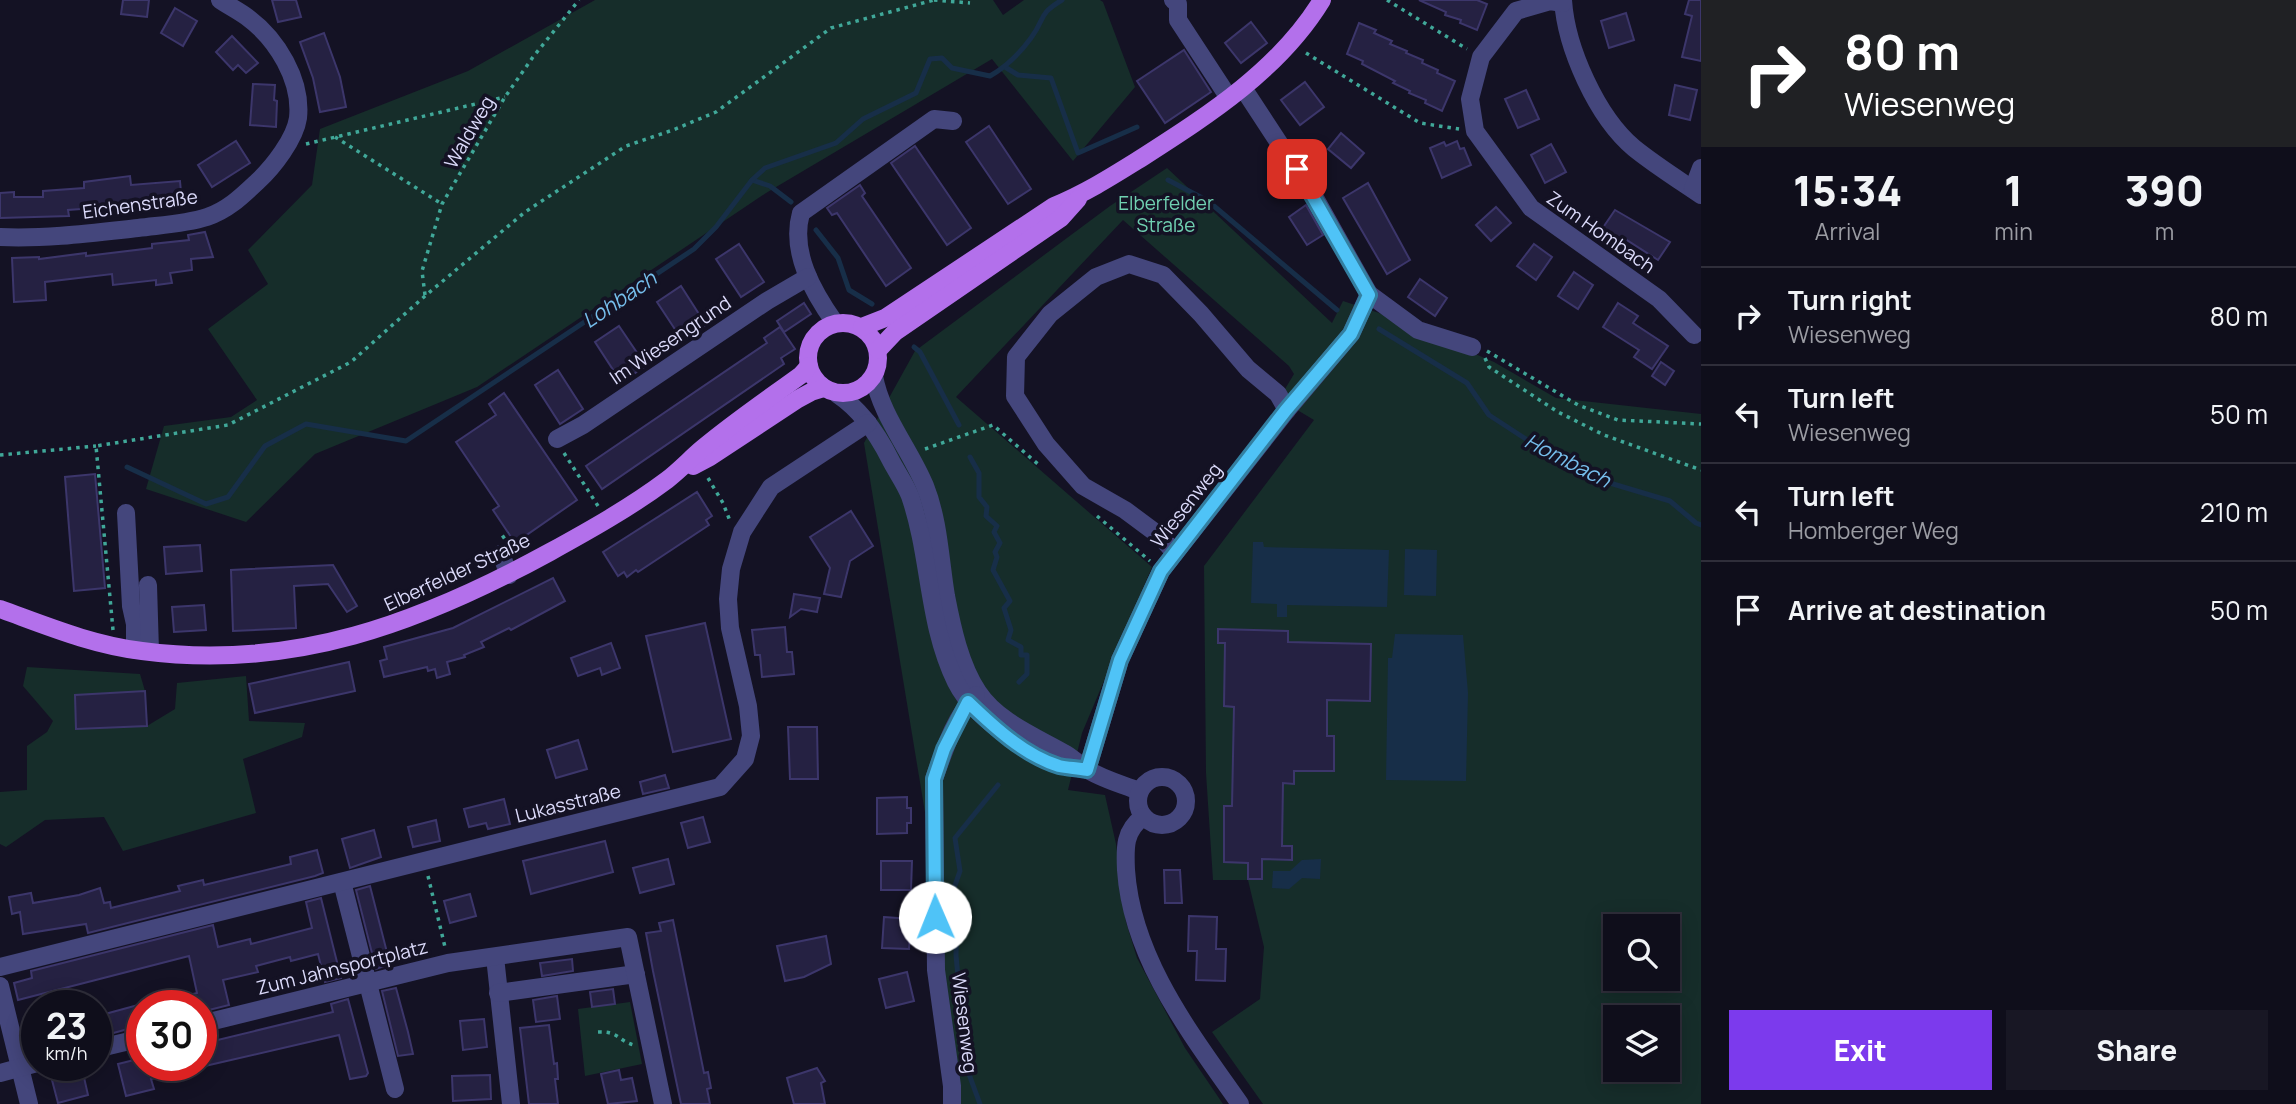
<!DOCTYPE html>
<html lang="en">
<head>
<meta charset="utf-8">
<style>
	:root { --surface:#0f0e1b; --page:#181724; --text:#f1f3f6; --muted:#9b9ca3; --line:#2f2e3a; --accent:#7c3aed }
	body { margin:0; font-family:Manrope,sans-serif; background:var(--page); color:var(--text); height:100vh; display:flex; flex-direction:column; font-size:26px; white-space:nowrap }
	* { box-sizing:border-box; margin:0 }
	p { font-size:23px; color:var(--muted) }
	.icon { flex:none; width:38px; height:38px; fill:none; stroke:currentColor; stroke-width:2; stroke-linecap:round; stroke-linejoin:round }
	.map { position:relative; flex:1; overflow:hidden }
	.panel { display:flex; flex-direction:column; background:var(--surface); width:595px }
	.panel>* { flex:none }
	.hud { background:#202124; color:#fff; overflow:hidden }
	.tools { position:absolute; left:1603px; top:914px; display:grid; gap:14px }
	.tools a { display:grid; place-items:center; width:77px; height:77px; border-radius:0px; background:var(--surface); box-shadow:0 4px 18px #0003,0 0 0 2px var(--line); font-size:35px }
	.speed { position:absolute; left:21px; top:990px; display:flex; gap:14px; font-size:35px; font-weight:700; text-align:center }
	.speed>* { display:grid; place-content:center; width:91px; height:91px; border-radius:50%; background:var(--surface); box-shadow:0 4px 18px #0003,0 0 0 2px var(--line); line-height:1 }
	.speed small { font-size:18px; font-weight:400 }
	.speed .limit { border:10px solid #d22; background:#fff; color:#111 }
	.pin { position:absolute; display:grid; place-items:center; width:60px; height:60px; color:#fff; margin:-30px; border-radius:14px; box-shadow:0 4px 10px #0006 }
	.me { position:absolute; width:77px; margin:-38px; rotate:359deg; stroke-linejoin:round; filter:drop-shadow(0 0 5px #0008) }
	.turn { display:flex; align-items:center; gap:24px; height:147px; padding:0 28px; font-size:32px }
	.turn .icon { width:91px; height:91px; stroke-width:2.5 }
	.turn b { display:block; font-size:49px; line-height:60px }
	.eta { display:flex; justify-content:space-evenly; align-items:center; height:119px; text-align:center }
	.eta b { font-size:42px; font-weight:800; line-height:49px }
	.action { display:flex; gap:14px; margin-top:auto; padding:14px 28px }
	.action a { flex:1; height:80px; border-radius:0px; background:var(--accent); color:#fff; font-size:28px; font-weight:800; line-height:80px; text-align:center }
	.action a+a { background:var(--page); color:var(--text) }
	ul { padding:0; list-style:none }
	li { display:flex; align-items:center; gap:21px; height:98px; padding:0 28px; border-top:2px solid var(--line) }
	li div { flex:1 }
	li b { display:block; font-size:26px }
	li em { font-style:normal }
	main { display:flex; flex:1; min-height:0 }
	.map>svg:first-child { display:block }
	.green { fill:#162d2a; fill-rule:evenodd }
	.water { fill:#172e48 }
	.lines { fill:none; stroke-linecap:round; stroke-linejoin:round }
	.stream { stroke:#172e48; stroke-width:5 }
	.building { fill:#252142; stroke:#3c366b; stroke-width:2 }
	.path { stroke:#40a899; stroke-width:3.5; stroke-dasharray:3.5 5; stroke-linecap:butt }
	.minor { stroke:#44467c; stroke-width:18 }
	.major { stroke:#b370eb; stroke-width:18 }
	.route-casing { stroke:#337fa1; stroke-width:18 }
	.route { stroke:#4fc3f7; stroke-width:12 }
	.labels { text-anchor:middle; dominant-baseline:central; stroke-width:7; stroke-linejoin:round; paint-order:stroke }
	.street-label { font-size:19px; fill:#dbdafa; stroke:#141224 }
	.park-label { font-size:19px; fill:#70d0b1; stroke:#141224 }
	.water-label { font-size:21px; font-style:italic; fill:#76beec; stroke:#141224 }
</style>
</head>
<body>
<main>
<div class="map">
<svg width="1701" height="1104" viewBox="0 0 1701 1104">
	<rect width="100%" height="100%" fill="#141224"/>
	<!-- green -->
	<g class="green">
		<polygon points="595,0 993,0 1003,15 1024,0 1100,0 1103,2 1135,87 1073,161 992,59 766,193 477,387 315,454 246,522 146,489 164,426 231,417 257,400 208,329 268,284 248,250 312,185 320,129 468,71"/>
		<path d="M1167 168 1332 323 1343 301 1379 313 1494 362 1556 398 1701 414V1104H1263L1212 1032 1260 999 1264 947 1248 880H1213L1206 773 1204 566 1314 420 1279 399 1294 374 1289 366 1123 220 956 397 1152 567 1082 733 1068 790 1105 795 1116 844 1126 922 1137 958 1185 1048 1223 1104H960L949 1031 933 861 864 443 915 351 1110 206ZM1615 926H1668V978H1615ZM1615 1017H1668V1069H1615Z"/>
		<polygon points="27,667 140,674 145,691 75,695 77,729 147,726 175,709 177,683 246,676 249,721 305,723 302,737 243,759 256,813 123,851 104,817 45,820 6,847 0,844 0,792 27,790 27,746 47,732 53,721 23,686"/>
		<polygon points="630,1002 642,1064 585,1076 578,1009"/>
	</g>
	<!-- water -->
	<g class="water">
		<polygon points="1253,542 1263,542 1264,547 1389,550 1387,607 1287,605 1287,617 1277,617 1277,604 1251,603"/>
		<polygon points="1405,549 1437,550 1436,596 1404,595"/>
		<polygon points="1395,634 1463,635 1468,693 1466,781 1386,780 1388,658 1392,658"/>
		<polygon points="1321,859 1320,879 1302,878 1289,889 1272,888 1273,871 1290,871 1302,860"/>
	</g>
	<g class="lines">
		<!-- stream -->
		<g class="stream">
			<polyline points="1005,67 1018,75 1051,78 1078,153 1137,127"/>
			<polyline points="752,180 770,186 791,202"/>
			<polyline points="1168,180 1208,201 1337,310"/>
			<polyline points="816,230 838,258 849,290 872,304"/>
			<polyline points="1379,329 1467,383 1489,415 1535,445 1570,456 1593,478 1670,501 1696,523 1701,525"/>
			<polyline points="914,347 920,352 959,425"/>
			<polyline points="970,457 979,473 979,497 987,507 986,516 997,526 994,532 1000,543 995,552 997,557 993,570 1010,601 1004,608 1011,630 1008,640 1021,647 1021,655 1027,655 1027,674 1019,682"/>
			<path d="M127 467 206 504 228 497 265 446 306 424 406 441 694 249 716 227 752 180 765 168 836 143 863 119 916 93 930 59 942 58 952 68 990 76C1006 67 1020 53 1031 38 1046 18 1037 15 1062 0"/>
			<polyline points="980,1104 966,1066 956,955 957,912 953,891 960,871 955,838 998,785"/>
		</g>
	</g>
	<!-- building -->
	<g class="building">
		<polygon points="123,0 149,0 147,17 121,14"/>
		<polygon points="272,0 296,0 301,17 278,22"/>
		<polygon points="1419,0 1477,0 1487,4 1477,30 1460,23 1461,20 1445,15 1446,12"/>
		<polygon points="1689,0 1701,0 1701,61 1682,57 1692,16 1685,14"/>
		<polygon points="175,8 197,21 183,46 161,33"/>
		<polygon points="1626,13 1634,40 1609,48 1601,21"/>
		<polygon points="1251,22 1267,43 1241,63 1225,43"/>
		<polygon points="1359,23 1376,30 1374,33 1392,41 1390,44 1407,51 1406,53 1423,60 1422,63 1438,70 1437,73 1455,81 1442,111 1425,103 1426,100 1409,93 1410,91 1393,83 1395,81 1362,64 1363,61 1347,54"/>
		<polygon points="324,33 340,77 346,107 320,112 313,78 300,42"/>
		<polygon points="232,36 258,63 246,73 238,65 233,70 216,52"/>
		<polygon points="1184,50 1211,92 1165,123 1137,81"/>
		<polygon points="1305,82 1324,107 1300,125 1281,100"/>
		<polygon points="253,84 275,85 274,100 277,101 276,127 250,125"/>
		<polygon points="1675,85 1697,90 1690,120 1669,115"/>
		<polygon points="1526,90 1539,119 1518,128 1505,99"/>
		<polygon points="989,126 1031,189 1008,204 966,142"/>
		<polygon points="1341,133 1364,153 1351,168 1328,149"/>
		<polygon points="236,141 250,163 212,187 198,165"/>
		<polygon points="1457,141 1460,149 1464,148 1471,165 1442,178 1430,148 1444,142 1446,146"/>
		<polygon points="1551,144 1566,172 1545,183 1531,155"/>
		<polygon points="915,146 971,228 947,245 891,163"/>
		<polygon points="130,176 131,185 180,181 182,204 96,214 95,208 68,210 69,216 0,218 0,193 14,192 14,197 43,197 43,191 84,188 84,182"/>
		<polygon points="1368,183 1410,260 1387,274 1343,198"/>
		<polygon points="860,185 865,193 862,196 911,268 886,286 837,213 832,215 827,208"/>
		<polygon points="1306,205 1323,235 1307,245 1289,217"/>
		<polygon points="1496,207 1511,223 1491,241 1476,225"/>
		<polygon points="1615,210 1670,242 1658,260 1625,239 1622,244 1602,229"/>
		<polygon points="205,232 213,257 191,259 192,270 170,273 172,283 156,285 156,280 113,285 112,274 45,282 46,300 14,302 12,258 39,257 39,259 86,253 86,256 152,248 152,244 189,240 188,235"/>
		<polygon points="739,244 764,282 741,297 716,259"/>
		<polygon points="1534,244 1552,257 1536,280 1517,266"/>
		<polygon points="1574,272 1593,285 1578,309 1558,296"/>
		<polygon points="1420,279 1447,298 1435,316 1408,297"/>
		<polygon points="681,286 706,325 682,340 657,302"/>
		<polygon points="804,303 811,314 784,332 777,321"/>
		<polygon points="1618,303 1638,316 1633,323 1668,346 1652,369 1634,357 1639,350 1603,327"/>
		<polygon points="619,326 646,366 621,382 595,342"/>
		<polygon points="780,327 795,349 781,358 784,364 602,489 586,466 767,343 764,338"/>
		<polygon points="1661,362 1674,371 1665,385 1652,376"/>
		<polygon points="558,370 583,409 560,424 535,385"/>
		<polygon points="504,393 577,500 515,543 493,510 499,506 456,442 496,415 489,404"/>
		<polygon points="95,474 105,588 74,591 65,477"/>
		<polygon points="697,492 712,516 706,520 709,525 638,572 636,570 627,577 624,572 618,576 603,552"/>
		<polygon points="851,511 873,546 850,561 841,597 824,594 830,568 810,537"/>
		<polygon points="200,545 202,571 166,574 164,547"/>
		<polygon points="333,565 357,606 347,612 328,584 294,586 296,628 233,631 231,570"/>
		<polygon points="553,578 565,601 511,630 509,628 481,642 484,647 464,655 465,657 447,662 450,674 437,678 435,669 428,671 427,667 384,677 380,661 387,659 384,647 453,628"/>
		<polygon points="794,594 820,598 817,612 801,609 790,617"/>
		<polygon points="204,605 206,630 174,632 172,607"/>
		<polygon points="705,623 731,739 673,752 646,636"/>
		<polygon points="785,627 787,652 792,652 794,674 762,677 760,655 755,655 752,630"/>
		<polygon points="1218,629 1288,631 1288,642 1371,644 1370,701 1327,700 1327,736 1334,736 1334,771 1294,771 1294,784 1283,783 1282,846 1292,846 1292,860 1262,859 1262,879 1248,879 1248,863 1224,862 1224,806 1232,806 1234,707 1224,706 1225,643 1218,643"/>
		<polygon points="611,643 620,668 602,675 600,668 578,676 571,658"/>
		<polygon points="349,662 355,691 255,713 249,684"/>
		<polygon points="145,691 147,726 76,729 75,695"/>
		<polygon points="788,727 817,727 818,779 790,779"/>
		<polygon points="578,740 587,769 556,778 547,750"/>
		<polygon points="665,775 669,788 643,794 640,782"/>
		<polygon points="907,797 907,808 911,808 911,823 907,823 907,833 877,834 877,798"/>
		<polygon points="504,799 510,824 488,829 486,823 469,827 464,809"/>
		<polygon points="703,817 710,842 688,848 681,823"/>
		<polygon points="436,820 440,841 413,847 408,827"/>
		<polygon points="374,830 381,857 350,868 342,839"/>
		<polygon points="605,841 613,872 531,894 523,861"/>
		<polygon points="317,850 323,873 315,876 88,933 86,924 23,934 20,912 12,914 9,897 31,893 33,903 79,895 100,888 104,903 110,902 111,908 180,891 178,886 203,880 204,885 291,864 290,857"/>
		<polygon points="668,859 674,884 640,893 633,868"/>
		<polygon points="881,861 912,861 911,890 881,890"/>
		<polygon points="1164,870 1180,870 1182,903 1165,903"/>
		<polygon points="370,886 390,964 376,969 356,890"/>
		<polygon points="470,894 476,916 450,923 444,901"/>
		<polygon points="321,898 341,978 325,982 318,954 291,961 290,957 256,966 258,972 223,980 229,1005 201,1012 201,1006 167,1006 166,1001 197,993 189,956 18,1000 14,983 32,978 31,971 213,925 218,947 250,939 251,944 312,928 306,902"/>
		<polygon points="1189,916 1217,917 1216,949 1226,949 1225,981 1196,980 1197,951 1188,951"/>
		<polygon points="884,917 911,919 909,949 882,948"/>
		<polygon points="673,920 704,1073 708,1072 711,1088 707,1089 710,1104 681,1104 653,971 646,933 661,931 659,923"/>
		<polygon points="826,936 831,964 804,977 785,981 777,946"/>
		<polygon points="572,959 573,971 542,976 540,963"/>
		<polygon points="907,972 914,1001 886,1008 879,979"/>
		<polygon points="396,988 408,1032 413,1054 398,1056 382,991"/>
		<polygon points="613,989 615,1004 592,1007 590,992"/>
		<polygon points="557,996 560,1019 536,1022 533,1000"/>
		<polygon points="348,999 368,1073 366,1076 350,1079 339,1035 205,1066 201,1044 333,1012 331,1004"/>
		<polygon points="138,1005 142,1025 110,1034 105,1014"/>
		<polygon points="484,1019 487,1047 463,1050 460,1021"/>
		<polygon points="549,1025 554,1064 557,1063 558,1079 555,1079 558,1104 529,1104 520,1028"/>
		<polygon points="142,1058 142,1066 182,1066 183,1071 151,1079 154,1089 126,1096 118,1064"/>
		<polygon points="817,1068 825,1081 821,1083 825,1104 794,1104 787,1078"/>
		<polygon points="619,1070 621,1080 632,1078 637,1101 608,1104 601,1074"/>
		<polygon points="83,1073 88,1095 58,1103 52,1080"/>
		<polygon points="490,1075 491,1099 453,1101 452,1076"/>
	</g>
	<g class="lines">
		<!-- path -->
		<g class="path">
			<polyline points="934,0 970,3"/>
			<polyline points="1387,0 1467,49"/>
			<polyline points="1306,53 1420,123 1459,129"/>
			<polyline points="335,137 442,204"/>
			<polyline points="306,144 505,97"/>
			<polyline points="425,295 422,271 442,204 505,97 533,57 579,0"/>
			<polyline points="1487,351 1578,405 1618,420 1701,424"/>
			<polyline points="1485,358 1489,367 1558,412 1604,435 1701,470"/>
			<polyline points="925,449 993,425 1039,465"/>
			<polyline points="564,453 598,506"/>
			<polyline points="0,455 96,446"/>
			<polyline points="708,478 723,503 730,521"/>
			<polyline points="1097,516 1150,561"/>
			<polyline points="502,538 509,533"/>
			<polyline points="113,630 96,446 228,425 351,362 425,296 525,212 626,146 673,130 716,112 831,28 934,0"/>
			<polyline points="428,876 445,947"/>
			<path d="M598 1032C619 1031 618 1041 634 1045"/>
		</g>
		<!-- minor -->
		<g class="minor">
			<polyline points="1173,0 1178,4 1178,20 1229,98"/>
			<path d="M1563 0C1566 48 1597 117 1634 148 1655 165 1679 180 1701 195"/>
			<polyline points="1563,3 1550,1 1516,11 1481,57 1470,99 1475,131 1531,208 1659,299 1694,335"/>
			<polyline points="1243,88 1315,198 1369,294 1418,330 1472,347"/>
			<polyline points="1693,189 1701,168"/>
			<path d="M0 237C46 239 92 233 138 228 161 225 185 224 207 217 228 210 242 196 258 181 273 167 295 139 298 118 302 80 277 39 247 17 239 11 229 6 220 0"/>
			<path d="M835 323C813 292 790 252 801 213L934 119 953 121"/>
			<path d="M874 376C881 416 910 449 925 486 939 521 940 560 946 596 952 627 960 665 978 692 997 721 1034 736 1064 753 1072 757 1078 764 1085 768 1101 779 1122 784 1139 791"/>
			<path d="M837 394C861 410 877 433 890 459 896 471 905 483 910 496 931 557 927 623 956 682 967 704 987 721 1007 736 1031 753 1053 765 1083 769"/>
			<polyline points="557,439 583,425 767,301 808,277"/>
			<polyline points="126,513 131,606 135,624 135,650"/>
			<polyline points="1175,553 1160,536 1125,510 1083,486 1046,444 1015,396 1016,357 1050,314 1096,277 1129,264 1163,275 1201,314 1248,369 1278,394 1287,410"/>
			<polyline points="501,554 509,575"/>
			<polyline points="148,585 150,651"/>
			<polyline points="1087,770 1120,660 1161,571 1287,410 1351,334 1369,294"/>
			<circle cx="1162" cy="801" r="24"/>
			<path d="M1143 817C1124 831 1125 848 1126 870 1132 959 1191 1034 1240 1104"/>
			<polyline points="342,882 395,1089"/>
			<polyline points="495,957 511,1104"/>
			<polyline points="0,967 720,787 745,759 751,736 748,706 730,628 728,599 731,569 742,532 771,487 868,423"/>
			<polyline points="0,986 29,1104"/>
			<polyline points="498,993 636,974"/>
			<polyline points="201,1024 448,963 628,937 663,1104"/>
			<polyline points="96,1049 142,1038"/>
			<polyline points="0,1073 37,1063"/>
			<path d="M952 1104V1086L936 970 934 779C944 751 955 716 976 695"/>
		</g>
		<!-- major -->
		<g class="major">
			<circle cx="843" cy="358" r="35"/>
			<path d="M862 327 885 318 1054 206C1086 193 1114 175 1143 157 1210 114 1280 69 1322 0"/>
			<polyline points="878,350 895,332 1061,218 1078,199"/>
			<polyline points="693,466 710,457 798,399 811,392 824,388"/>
			<path d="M0 609C47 626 92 645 142 651 293 671 420 623 550 552 590 530 631 507 667 480 680 470 691 458 703 448 734 422 768 399 801 375L809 366"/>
		</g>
	</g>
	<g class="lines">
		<!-- route casing -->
		<g class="route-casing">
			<path id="route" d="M935 917 934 779 944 749 968 702C994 727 1024 755 1059 766 1068 768 1078 768 1087 770L1120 660 1161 571 1286 410 1351 334 1369 295 1297 169"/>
		</g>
		<!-- route -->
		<use href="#route" class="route"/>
	</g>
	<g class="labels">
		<!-- street labels -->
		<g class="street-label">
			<text transform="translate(469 132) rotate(-60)">Waldweg</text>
			<text transform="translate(140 204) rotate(-8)">Eichenstraße</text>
			<text transform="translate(1601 232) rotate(35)">Zum Hombach</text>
			<text transform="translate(670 340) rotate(-34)">Im Wiesengrund</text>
			<text transform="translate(1186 505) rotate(-52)">Wiesenweg</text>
			<text transform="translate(457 572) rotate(-25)">Elberfelder Straße</text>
			<text transform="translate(568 803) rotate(-14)">Lukasstraße</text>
			<text transform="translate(342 967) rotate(-14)">Zum Jahnsportplatz</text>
			<text transform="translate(965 1023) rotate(83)">Wiesenweg</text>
		</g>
		<!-- park labels -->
		<g class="park-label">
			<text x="1166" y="203">Elberfelder<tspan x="1166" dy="22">Straße</tspan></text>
		</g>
		<!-- water labels -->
		<g class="water-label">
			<text transform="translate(619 299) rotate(-34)">Lohbach</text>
			<text transform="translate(1568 460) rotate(27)">Hombach</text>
		</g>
	</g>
</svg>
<div class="tools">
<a><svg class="icon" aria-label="search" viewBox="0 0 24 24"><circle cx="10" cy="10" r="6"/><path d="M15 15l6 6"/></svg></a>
<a><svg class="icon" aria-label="layers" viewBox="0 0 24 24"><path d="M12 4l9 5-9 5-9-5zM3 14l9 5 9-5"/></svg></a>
</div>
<div class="speed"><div>23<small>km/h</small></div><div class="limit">30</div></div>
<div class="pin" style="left:1297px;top:169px;background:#d93025"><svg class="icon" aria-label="arrive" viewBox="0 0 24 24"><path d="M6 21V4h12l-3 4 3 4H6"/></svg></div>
<svg class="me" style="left:935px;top:917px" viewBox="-20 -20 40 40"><circle r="19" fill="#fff"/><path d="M0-13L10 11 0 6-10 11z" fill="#4fc3f7"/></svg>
</div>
<section class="panel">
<div class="hud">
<div class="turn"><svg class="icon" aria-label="right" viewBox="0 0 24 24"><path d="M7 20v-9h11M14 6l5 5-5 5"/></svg><div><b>80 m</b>Wiesenweg</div></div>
</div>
<div class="eta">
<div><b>15:34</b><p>Arrival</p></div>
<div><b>1</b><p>min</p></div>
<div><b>390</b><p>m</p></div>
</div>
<ul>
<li><svg class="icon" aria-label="right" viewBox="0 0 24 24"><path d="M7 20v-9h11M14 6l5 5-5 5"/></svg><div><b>Turn right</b><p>Wiesenweg</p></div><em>80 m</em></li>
<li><svg class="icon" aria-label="left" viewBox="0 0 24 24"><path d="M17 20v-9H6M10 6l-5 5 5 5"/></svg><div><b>Turn left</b><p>Wiesenweg</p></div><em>50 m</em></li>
<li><svg class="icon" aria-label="left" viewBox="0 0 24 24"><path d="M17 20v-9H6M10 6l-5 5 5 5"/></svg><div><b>Turn left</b><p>Homberger Weg</p></div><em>210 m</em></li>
<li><svg class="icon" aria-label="arrive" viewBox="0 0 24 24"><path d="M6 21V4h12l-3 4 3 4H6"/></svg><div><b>Arrive at destination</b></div><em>50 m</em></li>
</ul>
<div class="action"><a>Exit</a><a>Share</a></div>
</section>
</main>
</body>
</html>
